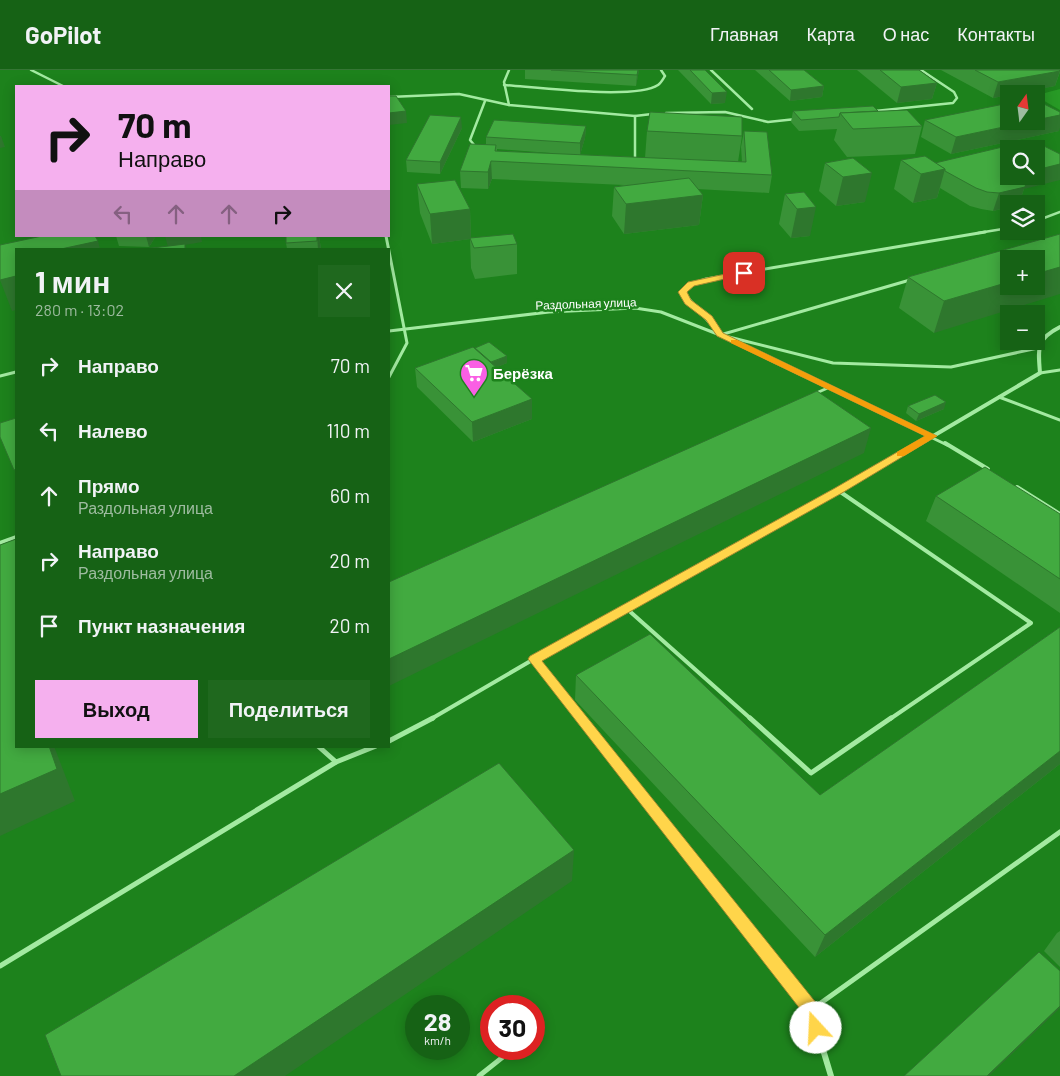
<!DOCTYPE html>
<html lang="ru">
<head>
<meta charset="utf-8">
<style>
	:root { --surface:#166215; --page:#1f681e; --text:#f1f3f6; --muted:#9ebca0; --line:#357634; --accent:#f5b0ee }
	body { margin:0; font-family:Barlow,sans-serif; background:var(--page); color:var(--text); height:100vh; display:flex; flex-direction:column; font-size:19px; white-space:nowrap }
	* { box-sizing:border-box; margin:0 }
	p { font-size:16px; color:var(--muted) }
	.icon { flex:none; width:28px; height:28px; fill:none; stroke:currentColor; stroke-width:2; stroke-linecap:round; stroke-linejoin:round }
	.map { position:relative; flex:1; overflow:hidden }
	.drawer { position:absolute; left:15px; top:178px; width:375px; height:500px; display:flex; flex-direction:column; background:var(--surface); border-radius:0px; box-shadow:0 2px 12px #0003 }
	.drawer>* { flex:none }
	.hud { position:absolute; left:15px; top:15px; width:375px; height:152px; border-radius:0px; box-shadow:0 2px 12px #0003; background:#f5b0ee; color:#111; overflow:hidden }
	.needle { width:32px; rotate:14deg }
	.tools { position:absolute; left:1000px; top:15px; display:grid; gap:10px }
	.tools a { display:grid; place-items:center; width:45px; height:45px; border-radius:0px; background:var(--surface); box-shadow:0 2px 12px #0003; font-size:25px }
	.speed { position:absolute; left:405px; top:925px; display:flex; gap:10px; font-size:25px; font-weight:700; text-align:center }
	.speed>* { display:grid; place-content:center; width:65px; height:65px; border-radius:50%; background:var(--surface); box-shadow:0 2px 12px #0003; line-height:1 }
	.speed small { font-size:12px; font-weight:400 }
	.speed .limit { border:8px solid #d22; background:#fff; color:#111 }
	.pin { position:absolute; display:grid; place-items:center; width:42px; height:42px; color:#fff; margin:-21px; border-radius:10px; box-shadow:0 2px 8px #0006 }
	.me { position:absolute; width:55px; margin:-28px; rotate:340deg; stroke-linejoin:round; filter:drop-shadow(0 0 4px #0008) }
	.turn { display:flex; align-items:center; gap:18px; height:105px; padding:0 20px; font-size:22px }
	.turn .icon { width:65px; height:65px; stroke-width:2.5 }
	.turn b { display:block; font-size:35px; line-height:42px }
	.lanes { display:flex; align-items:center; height:48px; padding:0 20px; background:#0003; justify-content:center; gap:25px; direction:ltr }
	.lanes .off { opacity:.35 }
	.round { display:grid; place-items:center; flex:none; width:52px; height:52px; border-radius:0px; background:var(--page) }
	.headline { display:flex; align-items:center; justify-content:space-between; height:85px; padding:0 20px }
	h1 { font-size:30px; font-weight:700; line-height:38px }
	.primary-button { display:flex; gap:10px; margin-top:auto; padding:10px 20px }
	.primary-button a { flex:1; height:58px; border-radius:0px; background:var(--accent); color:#111; font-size:20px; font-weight:700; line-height:58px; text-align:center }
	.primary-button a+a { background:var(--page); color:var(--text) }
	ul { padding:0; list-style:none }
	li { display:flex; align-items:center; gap:15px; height:65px; padding:0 20px }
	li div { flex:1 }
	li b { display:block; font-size:19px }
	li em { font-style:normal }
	header { display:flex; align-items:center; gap:30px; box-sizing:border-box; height:70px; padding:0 25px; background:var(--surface); border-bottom:1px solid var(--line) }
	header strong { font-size:24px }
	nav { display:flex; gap:28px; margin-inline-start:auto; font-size:18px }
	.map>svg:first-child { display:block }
	.green { fill:#289a26 }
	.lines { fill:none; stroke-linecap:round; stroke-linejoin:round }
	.service-far3 { stroke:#a3eaa1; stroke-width:2.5 }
	.service-far2 { stroke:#a3eaa1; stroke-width:3 }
	.service-far1 { stroke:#a3eaa1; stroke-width:4 }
	.service { stroke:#a3eaa1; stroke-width:5 }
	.minor-far2 { stroke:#a3eaa1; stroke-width:4 }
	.minor-far1 { stroke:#a3eaa1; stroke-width:5 }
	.minor { stroke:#a3eaa1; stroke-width:6 }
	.wall { fill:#399237; fill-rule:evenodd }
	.shaded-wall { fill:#2e772d }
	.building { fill:#42aa40; stroke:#2e772d }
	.route { fill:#ffd54a; stroke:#a68a30 }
	.slow { fill:#f59e0b }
	.labels { text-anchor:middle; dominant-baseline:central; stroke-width:5; stroke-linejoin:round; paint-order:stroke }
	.far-street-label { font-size:12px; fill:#fff; stroke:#1d821c }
	.poi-label { font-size:15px; font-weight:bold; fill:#fff; stroke:#1d821c; text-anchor:start }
</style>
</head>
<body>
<header>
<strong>GoPilot</strong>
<nav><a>Главная</a><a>Карта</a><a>О нас</a><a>Контакты</a></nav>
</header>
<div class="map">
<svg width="1060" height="1006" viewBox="0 0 1060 1006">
	<rect width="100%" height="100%" fill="#1d821c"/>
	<!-- green -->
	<polygon class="green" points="1060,19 1060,40 1041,29 1045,23"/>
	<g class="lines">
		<!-- service-far3 -->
		<g class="service-far3">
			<polyline points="31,0 63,16"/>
			<polyline points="509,0 504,12 509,35"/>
			<polyline points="711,0 752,39"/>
			<path d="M504 15C534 17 636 30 658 15 661 13 663 9 665 6L661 0"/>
			<polyline points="389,27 459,24 509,35 635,46 652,44"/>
			<polyline points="875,41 953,33 957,28 954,22 921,0"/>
			<polyline points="666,43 725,42 768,52 796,49"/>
			<polyline points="635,46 635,92"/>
			<polyline points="475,76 470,70 485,31"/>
			<polyline points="1036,151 1060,142"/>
			<polyline points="978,163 1009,158"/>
		</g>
		<!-- service-far2 -->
		<g class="service-far2">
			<polyline points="386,166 407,273 389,307"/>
			<polyline points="389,261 549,242 635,238 661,242 720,265 947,375"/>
			<polyline points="720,265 683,222 691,214 706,209 985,162"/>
			<polyline points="720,265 910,210"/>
			<polyline points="729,267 833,293 951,297 1038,278"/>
			<polyline points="1040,303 1060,300"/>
			<polyline points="0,306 16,302"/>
			<polyline points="814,324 830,317"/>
			<polyline points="999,327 1060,350"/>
		</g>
		<!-- service-far1 -->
		<g class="service-far1">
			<polyline points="945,373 988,399"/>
			<polyline points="1017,417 1060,444"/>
			<polyline points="839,421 1031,553 890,649"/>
			<polyline points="0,473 16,467"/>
			<polyline points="626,538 751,649"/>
			<polyline points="431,649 534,589"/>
		</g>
		<!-- service -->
		<g class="service">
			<polyline points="750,648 811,703 891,648"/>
			<polyline points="389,671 433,648"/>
			<polyline points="318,676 336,692 376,676"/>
			<polyline points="0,896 336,692"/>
			<polyline points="811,940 1060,762"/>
			<polyline points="479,1006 513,979"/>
		</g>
		<!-- minor-far2 -->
		<path class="minor-far2" d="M918 375 1040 303C1038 278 1036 269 1060 257"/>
		<!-- minor-far1 -->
		<polyline class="minor-far1" points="582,649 534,589 839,421 920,373"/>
		<!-- minor -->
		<polyline class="minor" points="581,648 811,940 831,1006"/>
	</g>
	<!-- wall -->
	<g class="wall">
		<polygon points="525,0 639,0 636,16 525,9"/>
		<polygon points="678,0 705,0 725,33 711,34"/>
		<polygon points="755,0 804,0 824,16 822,27 790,31"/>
		<polygon points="857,0 919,0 937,13 932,29 897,33"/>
		<polygon points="941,0 1060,0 1060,2 1055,16 1009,24 1009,25 993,28"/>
		<polygon points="793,41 878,41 922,56 915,84 847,87 834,70 837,59 799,61 791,52"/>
		<polygon points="925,50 1059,61 951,84 921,67"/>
		<path d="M586 56 585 68 580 85 645 88 647 61 742 66 738 92H742L741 77 744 61 772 105 769 123 697 119 703 125 699 155 624 164 612 146 614 117 624 115 492 109 488 119 461 118 460 101 486 74V67ZM497 79 563 84 497 81Z"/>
		<polygon points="462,58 440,104 407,102 406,90"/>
		<polygon points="853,88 865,132 836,136 819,121 825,93"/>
		<polygon points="901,90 935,93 1024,119 1019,134 1009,134 1009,137 993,141 981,139 970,136 940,118 937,128 913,133 894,119"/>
		<polygon points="417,114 470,139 471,168 517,174 517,204 475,209 471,198 470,169 432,174 420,143"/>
		<polygon points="804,122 810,166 791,168 779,154 785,124"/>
		<polygon points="1060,164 934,263 899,238 908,207"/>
		<polygon points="116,166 156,166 149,177 119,176"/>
		<polygon points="319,166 321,179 287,179 286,173"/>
		<polygon points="507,286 507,293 497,297 532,349 473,372 417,317 415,298"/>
		<polygon points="908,336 944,339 916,351 906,343"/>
		<polygon points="936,426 1060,444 1060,543 926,451"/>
		<polygon points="1060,557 1060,694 815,887 575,630 576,605 820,725"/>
		<polygon points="1060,861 1060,897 1044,881 1057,863"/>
	</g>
	<!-- shaded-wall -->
	<g class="shaded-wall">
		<polygon points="638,0 639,0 636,16 637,5"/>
		<polygon points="1060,1 1055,16 1015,24 1009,24 1009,25 993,28 998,12"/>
		<polygon points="937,13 932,29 897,33 901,17"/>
		<polygon points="824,16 822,27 790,31 791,20"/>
		<polygon points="727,22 725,33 711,34 712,23"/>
		<polygon points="406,41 407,53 389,55 389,43"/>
		<polygon points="1060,45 1060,58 1059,61 951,84 956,67 1032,51 1036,51 1036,50"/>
		<polygon points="461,47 462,58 440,104 440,92"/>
		<polygon points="586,56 585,68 580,85 580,73"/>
		<polygon points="0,66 1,66 5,77 0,78"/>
		<polygon points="491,91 492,109 488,119 488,102"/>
		<polygon points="1060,94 1060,110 1024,119 1019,134 1009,134 1009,137 993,141 999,123 1016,106 1036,106 1036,100"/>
		<polygon points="945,99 937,128 913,133 921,104"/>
		<polygon points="872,103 865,132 836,136 843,107"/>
		<polygon points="703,125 699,155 624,164 626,134"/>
		<polygon points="816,137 810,166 791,168 797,139"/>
		<polygon points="470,139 471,169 432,174 430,144"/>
		<polygon points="146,166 156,166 149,177"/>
		<polygon points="165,166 201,166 202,172 185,175 186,179 168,177"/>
		<polygon points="317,166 319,166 321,179 318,179"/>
		<polygon points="98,171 100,179 61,179"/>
		<polygon points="1060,197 1060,224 934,263 944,231 1009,212 1009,216 1036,216 1036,204"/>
		<polygon points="16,206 16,240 12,241 0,210"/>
		<polygon points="507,286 507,293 485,302 485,295"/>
		<polygon points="532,329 532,349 473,372 472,352"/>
		<polygon points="946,332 944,339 916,351 919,344"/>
		<polygon points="871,358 864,383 389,616 389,589"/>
		<polygon points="49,676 54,676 75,731 0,766 0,724"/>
		<polygon points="1060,681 1060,694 815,887 825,865"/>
		<polygon points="574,780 572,811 285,1006 234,1006"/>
		<polygon points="1060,936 1060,938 989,1006 987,1006"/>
	</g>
	<!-- building -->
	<g class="building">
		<polygon points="551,0 638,0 637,5"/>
		<polygon points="690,0 705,0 727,22 712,23"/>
		<polygon points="769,0 804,0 824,16 791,20"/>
		<polygon points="880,0 919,0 937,13 901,17"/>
		<polygon points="975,0 1059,0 1060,1 998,12"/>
		<polygon points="389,26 396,26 406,41 389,43"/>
		<polygon points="1036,30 1060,42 1060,45 1036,50"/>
		<polygon points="1009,33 1009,51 1032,51 956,67 925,50"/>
		<polygon points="873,36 878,41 840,43 839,47 801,50 793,41"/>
		<polygon points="907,40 922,56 853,59 840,43"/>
		<polygon points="650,42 742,47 742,66 647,61"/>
		<polygon points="430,45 461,47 440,92 406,90"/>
		<polygon points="494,50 586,56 580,73 486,67"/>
		<polygon points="744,61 767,62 772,105 491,91 488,102 460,101 470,74 496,75 495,81 746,92"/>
		<polygon points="1032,70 1060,84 1060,94 1036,100 1036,79 1009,79 1009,106 1017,106 1026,113 1025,117 999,123 987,122 976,118 945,101 945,99 935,93"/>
		<polygon points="925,86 945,99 921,104 901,90"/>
		<polygon points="853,88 872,103 843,107 825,93"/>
		<polygon points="689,108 703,125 626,134 614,117"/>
		<polygon points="455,110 470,139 430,144 417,114"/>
		<polygon points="804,122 816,137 797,139 785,124"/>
		<polygon points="513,164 517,174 474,178 470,168"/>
		<polygon points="1060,164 1060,197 1036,204 1036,189 1009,189 1009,212 944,231 908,207"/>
		<polygon points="42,166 95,166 98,171 61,179 16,179 16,206 0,210 0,175"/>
		<polygon points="286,166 317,166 317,171 286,173"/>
		<polygon points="185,174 185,179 144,179"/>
		<polygon points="489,272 507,286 491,292 475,278"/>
		<polygon points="473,277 532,329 472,352 415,298"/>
		<polygon points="817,321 871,358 389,589 389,512"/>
		<polygon points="935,325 946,332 919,344 908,336"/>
		<polygon points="16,348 16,399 14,400 0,367 0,353"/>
		<polygon points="985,397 1060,444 1060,509 936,426"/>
		<polygon points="16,469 16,676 49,676 57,699 0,724 0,475"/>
		<polygon points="1060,557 1060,681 825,865 576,605 650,564 820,725"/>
		<polygon points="499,693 574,780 234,1006 61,1006 45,965"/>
		<polygon points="1039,882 1060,901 1060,936 987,1006 904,1006"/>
	</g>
	<!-- route -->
	<polygon class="route" points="744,200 748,203 747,204 694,216 687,222 691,230 712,246 723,263 937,366 842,423 542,591 817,934 824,958 822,964 816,967 810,964 804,944 528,589 530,586 835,418 925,366 717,266 706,250 685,234 678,222 688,212"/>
	<!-- slow -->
	<polygon class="slow" points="731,270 737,270 937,366 904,386 897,386 897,382 925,366 731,273"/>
	<!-- icons -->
	<defs>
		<g id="supermarket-pin" transform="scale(1.4375)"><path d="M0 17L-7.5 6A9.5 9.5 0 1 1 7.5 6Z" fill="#fa5fe4" stroke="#1d821c"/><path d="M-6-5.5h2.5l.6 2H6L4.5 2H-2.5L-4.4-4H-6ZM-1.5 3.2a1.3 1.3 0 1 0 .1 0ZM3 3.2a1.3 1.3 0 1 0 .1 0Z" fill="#fff"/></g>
	</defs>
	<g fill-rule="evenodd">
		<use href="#supermarket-pin" x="474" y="303"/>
	</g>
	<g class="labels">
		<!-- far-street labels -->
		<g class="far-street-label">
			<text transform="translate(586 233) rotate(-2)">Раздольная улица</text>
		</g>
		<!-- poi labels -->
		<g class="poi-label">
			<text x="493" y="303">Берёзка</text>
		</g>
	</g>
</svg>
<div class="tools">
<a><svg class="needle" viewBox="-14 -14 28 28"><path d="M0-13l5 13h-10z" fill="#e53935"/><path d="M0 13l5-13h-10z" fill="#9ebca0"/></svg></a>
<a><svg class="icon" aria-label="search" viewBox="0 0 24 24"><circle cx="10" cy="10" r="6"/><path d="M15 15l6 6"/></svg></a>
<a><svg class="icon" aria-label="layers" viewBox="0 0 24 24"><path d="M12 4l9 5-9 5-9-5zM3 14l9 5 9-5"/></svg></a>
<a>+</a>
<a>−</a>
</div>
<div class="speed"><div>28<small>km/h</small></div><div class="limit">30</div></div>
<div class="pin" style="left:744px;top:203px;background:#d93025"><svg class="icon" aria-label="arrive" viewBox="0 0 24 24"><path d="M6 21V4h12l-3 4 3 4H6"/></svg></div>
<svg class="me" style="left:816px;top:958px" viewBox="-20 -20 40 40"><circle r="19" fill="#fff"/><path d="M0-13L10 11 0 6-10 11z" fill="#ffd54a"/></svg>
<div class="hud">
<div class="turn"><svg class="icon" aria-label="right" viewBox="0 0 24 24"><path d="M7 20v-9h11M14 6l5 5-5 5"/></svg><div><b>70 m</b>Направо</div></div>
<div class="lanes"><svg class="icon off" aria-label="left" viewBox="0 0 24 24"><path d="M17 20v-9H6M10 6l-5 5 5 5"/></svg><svg class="icon off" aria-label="ahead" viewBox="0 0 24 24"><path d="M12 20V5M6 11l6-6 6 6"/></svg><svg class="icon off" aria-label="ahead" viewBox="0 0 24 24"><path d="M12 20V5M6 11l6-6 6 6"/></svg><svg class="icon" aria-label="right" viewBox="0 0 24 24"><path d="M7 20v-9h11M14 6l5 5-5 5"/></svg></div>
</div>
<section class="drawer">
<div class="headline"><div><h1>1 мин</h1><p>280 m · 13:02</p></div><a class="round"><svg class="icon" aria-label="close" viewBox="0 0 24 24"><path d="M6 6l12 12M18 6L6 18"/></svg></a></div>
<ul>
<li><svg class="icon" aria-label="right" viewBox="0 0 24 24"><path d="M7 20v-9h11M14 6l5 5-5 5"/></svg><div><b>Направо</b></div><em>70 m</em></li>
<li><svg class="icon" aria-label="left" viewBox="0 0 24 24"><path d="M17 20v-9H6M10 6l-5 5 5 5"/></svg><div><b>Налево</b></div><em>110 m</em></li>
<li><svg class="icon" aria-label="ahead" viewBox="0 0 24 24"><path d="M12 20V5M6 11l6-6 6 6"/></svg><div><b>Прямо</b><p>Раздольная улица</p></div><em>60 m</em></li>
<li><svg class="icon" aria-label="right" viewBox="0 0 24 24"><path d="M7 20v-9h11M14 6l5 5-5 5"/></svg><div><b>Направо</b><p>Раздольная улица</p></div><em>20 m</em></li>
<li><svg class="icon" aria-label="arrive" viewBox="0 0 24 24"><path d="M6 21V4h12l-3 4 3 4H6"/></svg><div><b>Пункт назначения</b></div><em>20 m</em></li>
</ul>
<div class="primary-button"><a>Выход</a><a>Поделиться</a></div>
</section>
</div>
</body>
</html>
